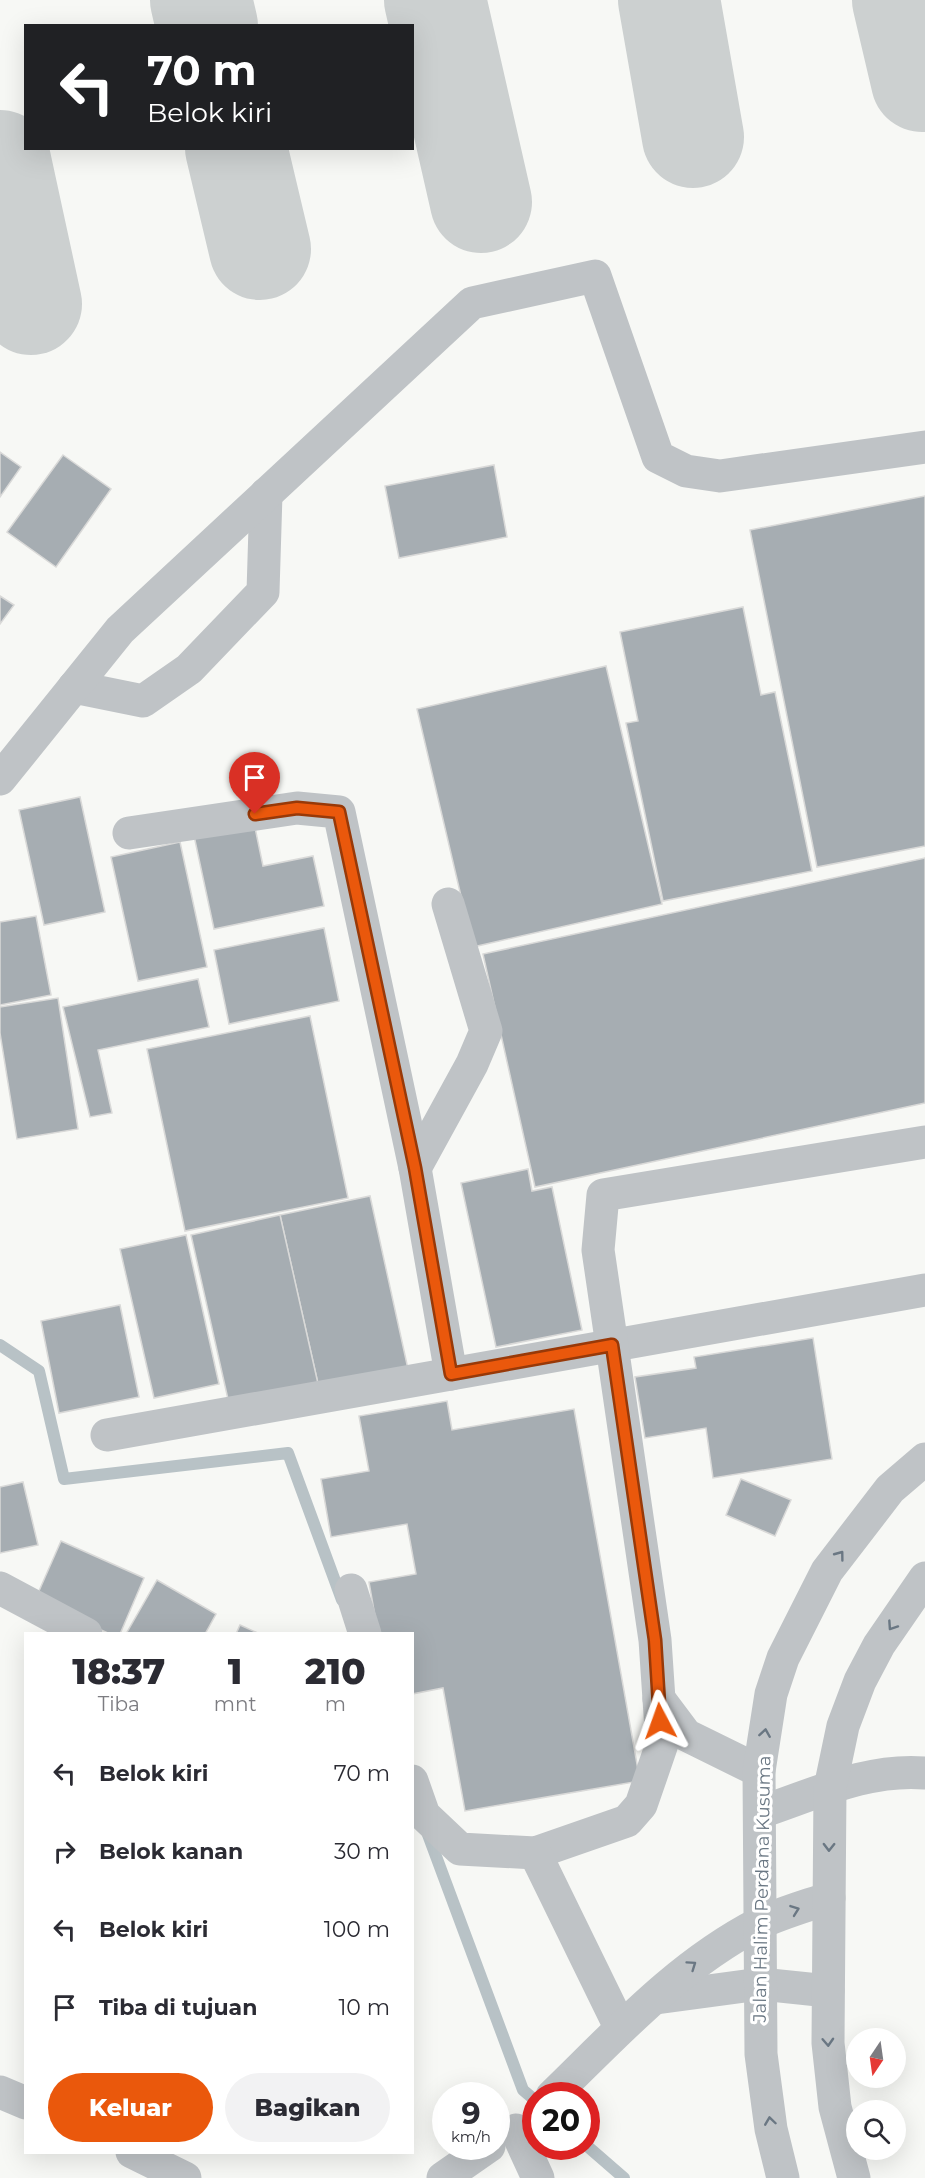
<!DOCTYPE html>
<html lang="id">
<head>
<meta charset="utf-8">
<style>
	:root { --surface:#fff; --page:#f2f2f3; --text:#2b2b33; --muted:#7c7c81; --accent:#ea580c }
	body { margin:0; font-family:Montserrat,sans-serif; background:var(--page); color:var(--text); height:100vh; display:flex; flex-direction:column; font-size:22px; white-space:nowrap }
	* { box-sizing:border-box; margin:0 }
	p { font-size:20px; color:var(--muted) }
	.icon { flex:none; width:33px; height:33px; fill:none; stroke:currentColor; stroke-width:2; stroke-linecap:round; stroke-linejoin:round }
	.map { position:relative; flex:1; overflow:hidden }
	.sheet { position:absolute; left:24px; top:1632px; width:390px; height:522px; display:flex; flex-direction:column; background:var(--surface); border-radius:0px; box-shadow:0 6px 24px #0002 }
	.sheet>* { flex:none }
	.hud { position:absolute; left:24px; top:24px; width:390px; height:126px; border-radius:0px; box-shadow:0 6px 24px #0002; background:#202124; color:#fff; overflow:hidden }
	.needle { width:39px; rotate:193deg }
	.fabs { position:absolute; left:846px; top:2028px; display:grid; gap:12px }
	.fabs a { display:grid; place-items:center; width:60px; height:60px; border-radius:50%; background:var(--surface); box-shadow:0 6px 24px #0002; font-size:30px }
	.speed { position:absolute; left:432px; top:2082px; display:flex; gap:12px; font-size:30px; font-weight:700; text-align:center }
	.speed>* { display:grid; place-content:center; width:78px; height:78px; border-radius:50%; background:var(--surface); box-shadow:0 6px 24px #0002; line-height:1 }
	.speed small { font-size:15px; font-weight:400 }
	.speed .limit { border:9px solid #d22; background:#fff; color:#111 }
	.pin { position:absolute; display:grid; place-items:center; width:51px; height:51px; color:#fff; margin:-62px -26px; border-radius:50% 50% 50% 0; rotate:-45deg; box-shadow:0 0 6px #0007 }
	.pin .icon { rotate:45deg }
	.me { position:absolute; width:66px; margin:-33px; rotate:356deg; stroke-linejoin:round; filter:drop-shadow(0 0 4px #0008) }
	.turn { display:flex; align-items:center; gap:21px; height:126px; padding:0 24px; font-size:27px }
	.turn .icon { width:78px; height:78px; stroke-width:2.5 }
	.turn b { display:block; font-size:42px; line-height:51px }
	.eta { display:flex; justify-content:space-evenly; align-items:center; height:102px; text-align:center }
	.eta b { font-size:36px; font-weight:800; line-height:42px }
	.cta { display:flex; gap:12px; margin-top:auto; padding:12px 24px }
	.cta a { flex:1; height:69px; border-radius:36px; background:var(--accent); color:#fff; font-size:24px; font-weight:800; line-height:69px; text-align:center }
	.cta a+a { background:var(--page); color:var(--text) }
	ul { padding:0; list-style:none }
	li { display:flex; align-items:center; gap:18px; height:78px; padding:0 24px }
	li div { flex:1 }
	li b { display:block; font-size:22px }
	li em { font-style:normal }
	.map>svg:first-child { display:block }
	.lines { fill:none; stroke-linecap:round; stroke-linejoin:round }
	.stream { stroke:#b8c2c6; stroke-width:12 }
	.taxiway { stroke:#ccd0d0; stroke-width:102 }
	.building { fill:#a6adb2; stroke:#d9d9d8; stroke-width:1.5 }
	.minor { stroke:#bfc3c6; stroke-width:33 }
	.oneway { stroke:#6a7783 }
	.route-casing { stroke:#983908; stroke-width:15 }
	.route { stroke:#ea580c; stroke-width:10 }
	.labels { text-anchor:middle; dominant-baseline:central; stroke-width:6; stroke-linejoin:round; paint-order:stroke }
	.street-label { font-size:18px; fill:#6a7783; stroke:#fff }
</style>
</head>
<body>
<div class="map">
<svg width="925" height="2178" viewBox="0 0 925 2178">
	<rect width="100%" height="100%" fill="#f7f8f5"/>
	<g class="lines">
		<!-- stream -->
		<g class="stream">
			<polyline points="0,1345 39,1371 64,1479 288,1453 342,1600"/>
			<polyline points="427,1832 523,2090 536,2101"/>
			<polyline points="586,2145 624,2178"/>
		</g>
		<!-- taxiway -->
		<g class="taxiway">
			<polyline points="201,0 207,26"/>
			<polyline points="435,0 481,202"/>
			<polyline points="669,0 693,137"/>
			<polyline points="903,0 922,81"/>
			<polyline points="236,148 260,249"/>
			<polyline points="0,161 31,304"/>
		</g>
	</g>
	<!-- building -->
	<g class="building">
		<polygon points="0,452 21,467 0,497"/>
		<polygon points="63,455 111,489 56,567 7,532"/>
		<polygon points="494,465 507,537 399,558 385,486"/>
		<polygon points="925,496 925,846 817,867 750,530"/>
		<polygon points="0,596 14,605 0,624"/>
		<polygon points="743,607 761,695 775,692 812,871 663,901 626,723 638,721 620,632"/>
		<polygon points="606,666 662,904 473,947 417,709"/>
		<polygon points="80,797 105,912 44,925 19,810"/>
		<polygon points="253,818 263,866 313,856 324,906 214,929 193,831"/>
		<polygon points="180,842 207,967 138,981 111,857"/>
		<polygon points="925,858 925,1103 535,1187 483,954"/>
		<polygon points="36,916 51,995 0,1005 0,922"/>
		<polygon points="324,928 339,1001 229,1024 214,950"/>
		<polygon points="198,979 209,1027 98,1050 112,1113 90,1117 63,1007"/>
		<polygon points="58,998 78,1129 17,1139 0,1033 0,1007"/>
		<polygon points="310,1016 348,1198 185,1231 147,1049"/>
		<polygon points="528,1169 532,1191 552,1187 582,1330 496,1347 461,1183"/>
		<polygon points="370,1196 408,1369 319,1388 280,1215"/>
		<polygon points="280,1215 319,1388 230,1408 191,1235"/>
		<polygon points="186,1235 219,1384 154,1398 120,1249"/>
		<polygon points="120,1305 139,1397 59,1413 41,1321"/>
		<polygon points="813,1338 832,1459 713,1478 706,1428 645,1438 635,1377 696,1368 694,1357"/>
		<polygon points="447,1401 452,1430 574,1409 640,1781 465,1811 443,1688 412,1694 412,1634 378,1634 369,1582 416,1574 407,1524 331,1537 321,1479 369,1471 359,1416"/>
		<polygon points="741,1479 791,1500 775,1536 726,1515"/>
		<polygon points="23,1482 38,1545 0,1553 0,1487"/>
		<polygon points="61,1541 144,1578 120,1634 110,1634 35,1600"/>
		<polygon points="157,1580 216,1614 205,1634 126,1634"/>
		<polygon points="240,1625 260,1634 236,1634"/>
	</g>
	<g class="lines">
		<!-- minor -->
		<g class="minor">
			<polyline points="74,687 143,701 189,669 263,592 266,494"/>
			<polyline points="0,779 120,630 472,303 595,276 658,457 686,471 720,476 925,447"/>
			<polyline points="129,833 297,808 339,812 415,1168 451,1374"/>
			<polyline points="415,1168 472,1064 486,1031 448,904"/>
			<polyline points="107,1435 925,1290"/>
			<polyline points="0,1588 86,1634"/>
			<polyline points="351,1590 365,1634"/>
			<polyline points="659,1699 686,1735 759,1771"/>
			<polyline points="412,1781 424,1815 460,1849 535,1853 627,1821 641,1805 662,1744 655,1640 598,1250 603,1195 925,1142"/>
			<path d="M761 1812C815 1794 868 1768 925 1773"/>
			<polyline points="535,1853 620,2027"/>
			<polyline points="656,1998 760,1984 828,1991"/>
			<polyline points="0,2092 26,2103"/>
			<path d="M552 2096C617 2033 678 1965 760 1923 781 1913 806 1906 829 1898"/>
			<polyline points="516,2130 538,2178"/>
			<polyline points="132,2152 185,2178"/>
			<polyline points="443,2178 489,2146"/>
			<polyline points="783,2178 771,2129 761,2054 759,1771 771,1694 783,1658 827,1571 890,1489 925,1459"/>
			<polyline points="854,2178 835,2107 828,2043 830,1788 843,1726 860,1681 879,1645 925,1578"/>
		</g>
	</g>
	<!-- one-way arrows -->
	<defs><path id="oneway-chevron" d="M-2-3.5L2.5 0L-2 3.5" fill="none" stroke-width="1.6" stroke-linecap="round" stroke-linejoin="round" transform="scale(1.5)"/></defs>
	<g class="oneway">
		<use href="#oneway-chevron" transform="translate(840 1555) rotate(-53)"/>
		<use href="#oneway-chevron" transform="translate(892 1626) rotate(124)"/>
		<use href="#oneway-chevron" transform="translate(765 1733) rotate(-81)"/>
		<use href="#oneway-chevron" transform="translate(829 1847) rotate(91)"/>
		<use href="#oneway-chevron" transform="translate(795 1910) rotate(-20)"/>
		<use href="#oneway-chevron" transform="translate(692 1965) rotate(-35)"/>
		<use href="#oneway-chevron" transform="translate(828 2042) rotate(87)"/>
		<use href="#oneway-chevron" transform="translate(770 2121) rotate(-98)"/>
	</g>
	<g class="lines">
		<!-- route casing -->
		<g class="route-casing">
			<polyline id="route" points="255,814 297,808 339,812 415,1168 451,1374 612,1345 655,1640 660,1721"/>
		</g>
		<!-- route -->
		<use href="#route" class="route"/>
	</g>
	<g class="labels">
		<!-- street labels -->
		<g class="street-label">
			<text transform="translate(762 1889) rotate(-89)">Jalan Halim Perdana Kusuma</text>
		</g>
	</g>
</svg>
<div class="fabs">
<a><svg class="needle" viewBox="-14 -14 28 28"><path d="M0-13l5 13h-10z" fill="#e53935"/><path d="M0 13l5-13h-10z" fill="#7c7c81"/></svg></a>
<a><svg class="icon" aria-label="search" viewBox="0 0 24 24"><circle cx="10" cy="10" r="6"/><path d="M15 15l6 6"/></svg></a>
</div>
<div class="speed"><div>9<small>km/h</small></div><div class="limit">20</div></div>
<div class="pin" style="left:255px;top:814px;background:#d93025"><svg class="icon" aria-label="arrive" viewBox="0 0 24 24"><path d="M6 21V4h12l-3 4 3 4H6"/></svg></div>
<svg class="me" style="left:660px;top:1721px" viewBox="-20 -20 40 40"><path d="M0-17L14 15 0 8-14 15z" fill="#ea580c" stroke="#fff" stroke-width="4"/></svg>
<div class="hud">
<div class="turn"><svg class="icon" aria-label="left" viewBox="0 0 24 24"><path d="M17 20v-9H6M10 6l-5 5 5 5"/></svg><div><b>70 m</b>Belok kiri</div></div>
</div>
<section class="sheet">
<div class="eta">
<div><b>18:37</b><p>Tiba</p></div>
<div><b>1</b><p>mnt</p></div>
<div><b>210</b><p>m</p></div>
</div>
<ul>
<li><svg class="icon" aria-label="left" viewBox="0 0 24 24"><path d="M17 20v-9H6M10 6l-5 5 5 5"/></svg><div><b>Belok kiri</b></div><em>70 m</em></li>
<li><svg class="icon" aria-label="right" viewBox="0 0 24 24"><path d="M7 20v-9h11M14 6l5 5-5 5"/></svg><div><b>Belok kanan</b></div><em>30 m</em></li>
<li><svg class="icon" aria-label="left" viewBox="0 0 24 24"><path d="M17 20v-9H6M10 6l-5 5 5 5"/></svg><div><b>Belok kiri</b></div><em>100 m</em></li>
<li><svg class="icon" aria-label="arrive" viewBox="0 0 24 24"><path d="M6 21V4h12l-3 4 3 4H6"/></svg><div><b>Tiba di tujuan</b></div><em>10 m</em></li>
</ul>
<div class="cta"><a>Keluar</a><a>Bagikan</a></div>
</section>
</div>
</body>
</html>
